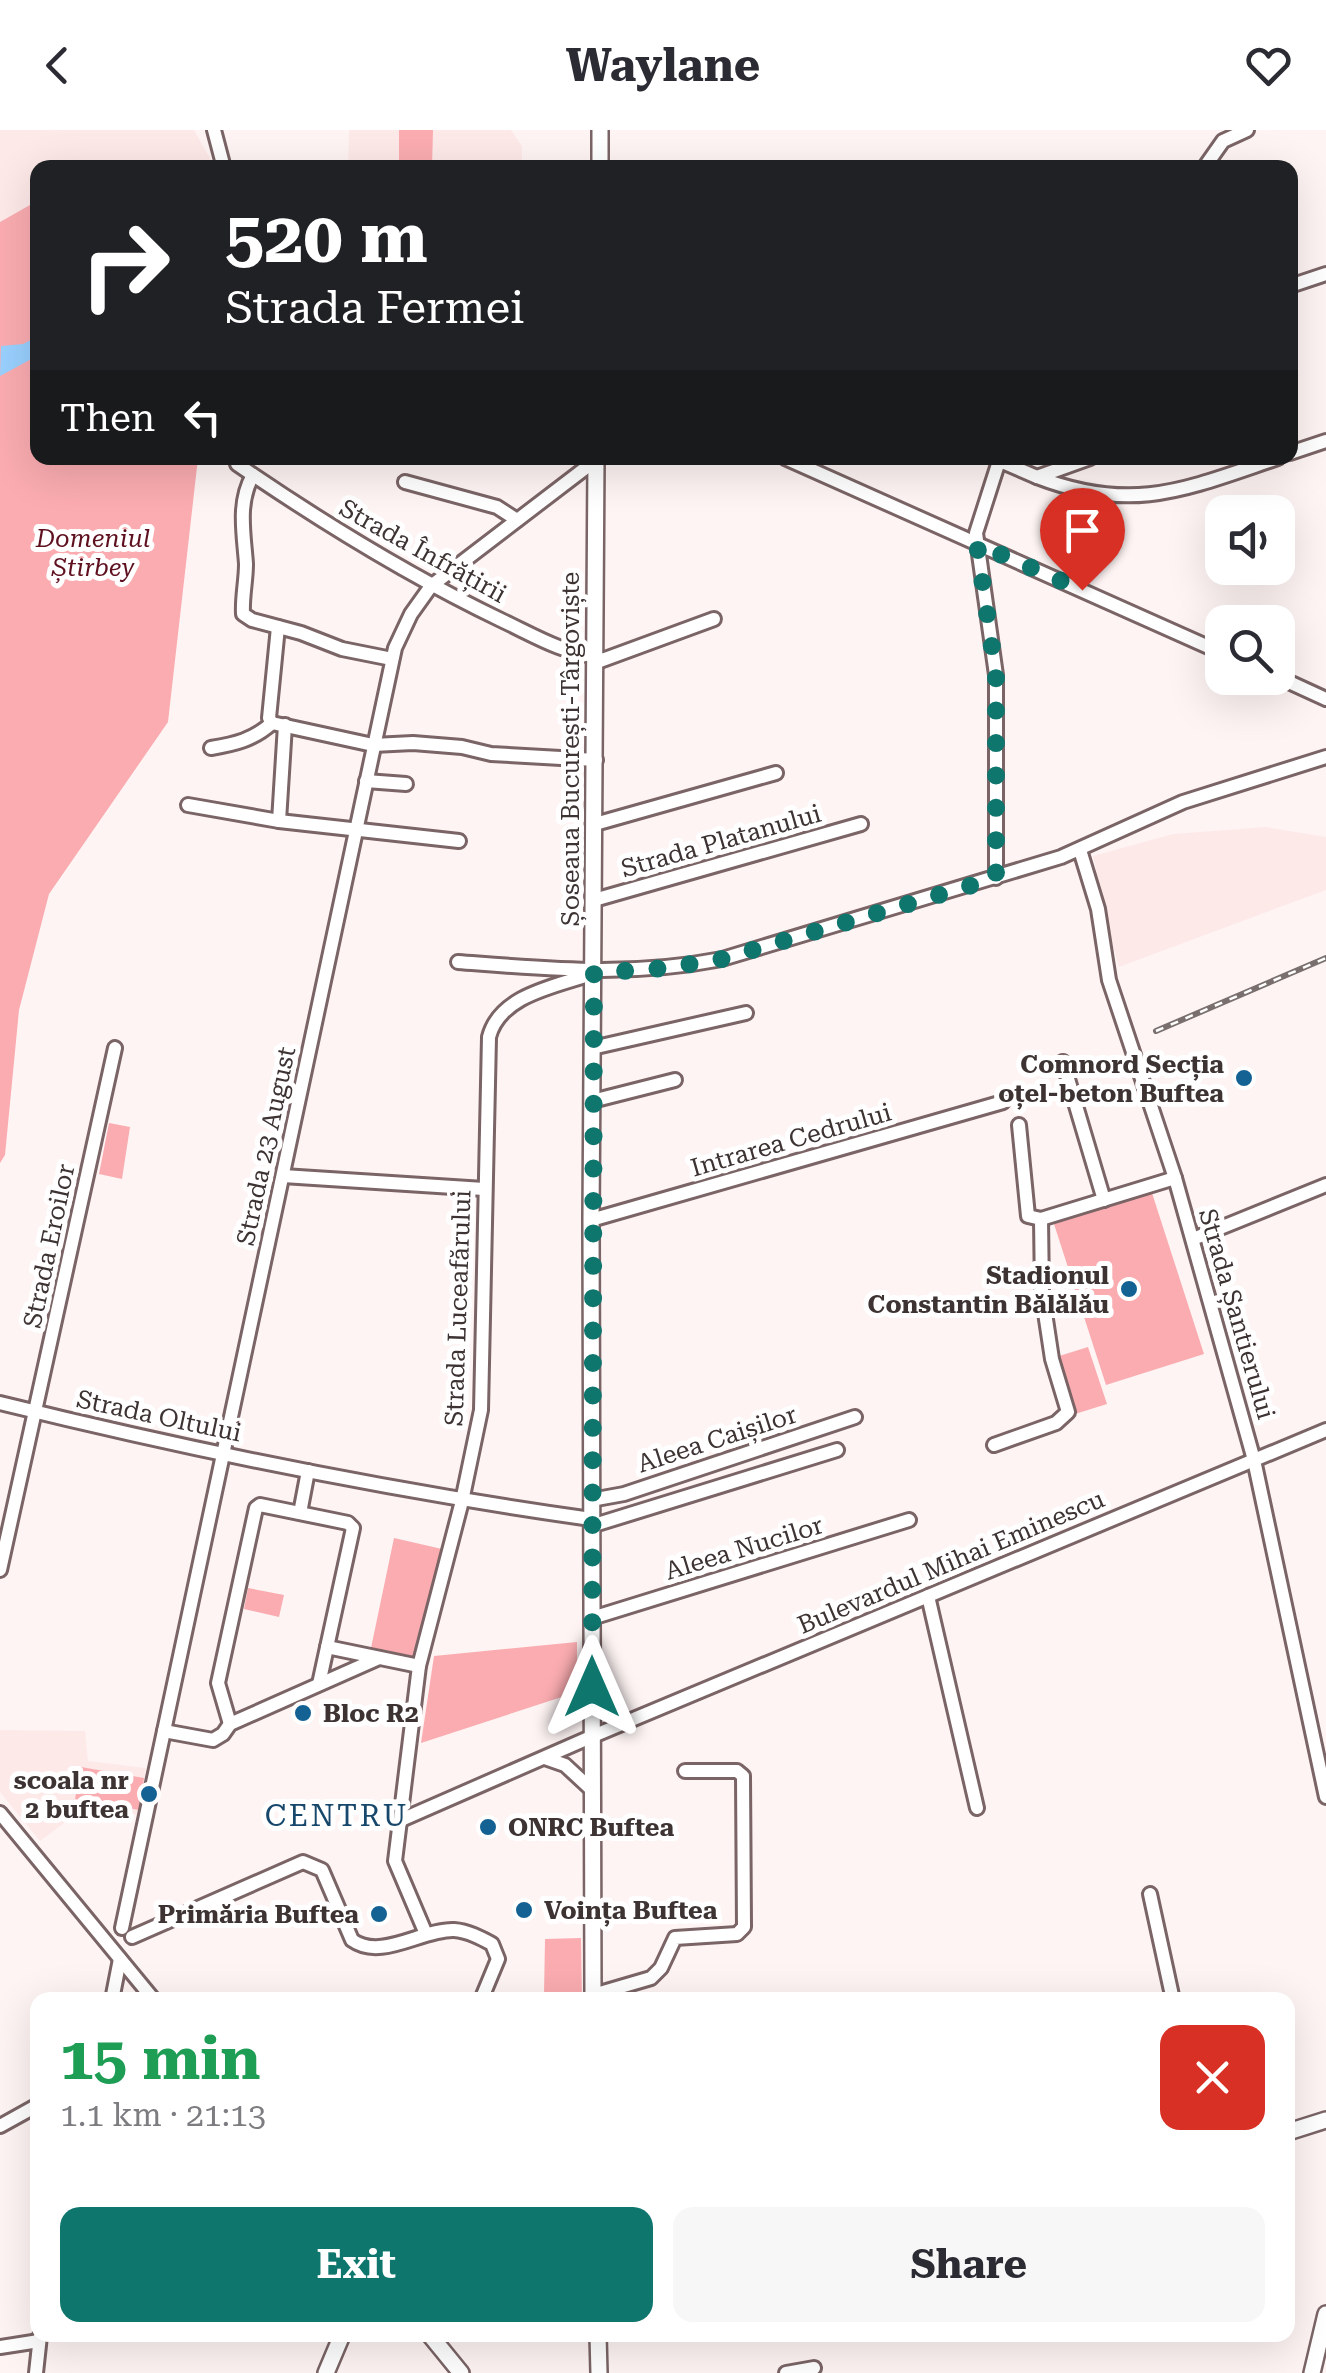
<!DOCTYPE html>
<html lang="en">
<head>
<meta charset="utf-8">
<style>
	:root { --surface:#fff; --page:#f7f7f7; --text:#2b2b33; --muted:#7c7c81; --accent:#0f766e }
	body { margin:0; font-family:"Roboto Serif",serif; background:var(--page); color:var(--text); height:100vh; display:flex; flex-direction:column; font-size:38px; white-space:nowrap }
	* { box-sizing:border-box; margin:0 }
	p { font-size:32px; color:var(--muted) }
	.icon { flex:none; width:55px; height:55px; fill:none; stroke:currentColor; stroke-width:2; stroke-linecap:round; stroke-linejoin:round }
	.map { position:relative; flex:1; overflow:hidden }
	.panel { position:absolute; left:30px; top:1862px; width:1265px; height:350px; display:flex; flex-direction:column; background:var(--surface); border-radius:20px; box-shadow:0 10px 40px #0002 }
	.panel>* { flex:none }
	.top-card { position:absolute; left:30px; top:30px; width:1268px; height:305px; border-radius:20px; box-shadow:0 10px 40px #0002; background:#202124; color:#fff; overflow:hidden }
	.buttons { position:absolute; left:1205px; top:365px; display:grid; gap:20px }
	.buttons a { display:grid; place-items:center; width:90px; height:90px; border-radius:20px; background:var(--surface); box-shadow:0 10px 40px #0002; font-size:50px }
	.pin { position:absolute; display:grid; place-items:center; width:85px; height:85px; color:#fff; margin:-102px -42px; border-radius:50% 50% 50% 0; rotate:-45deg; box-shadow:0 0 10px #0007 }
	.pin .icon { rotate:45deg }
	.me { position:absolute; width:110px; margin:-55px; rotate:0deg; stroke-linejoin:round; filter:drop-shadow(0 0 8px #0008) }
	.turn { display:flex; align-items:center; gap:35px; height:210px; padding:0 30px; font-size:45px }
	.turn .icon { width:130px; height:130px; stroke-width:2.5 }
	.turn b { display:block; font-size:70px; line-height:85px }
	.then { display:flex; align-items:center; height:95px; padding:0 30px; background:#0003; gap:20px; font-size:38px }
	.round { display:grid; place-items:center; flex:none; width:105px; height:105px; border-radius:20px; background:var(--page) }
	.overview { display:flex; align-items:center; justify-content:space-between; height:170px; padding:0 30px }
	h1 { font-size:60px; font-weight:700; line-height:75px; color:#1e9e55 }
	.button { display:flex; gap:20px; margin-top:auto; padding:20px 30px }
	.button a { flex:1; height:115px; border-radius:20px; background:var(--accent); color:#fff; font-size:40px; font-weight:700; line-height:115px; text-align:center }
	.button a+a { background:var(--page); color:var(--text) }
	header { display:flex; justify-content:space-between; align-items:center; height:130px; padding:0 30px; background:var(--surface); font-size:45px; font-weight:700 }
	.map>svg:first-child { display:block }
	.built { fill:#fee9e9 }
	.green { fill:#faacb0 }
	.water { fill:#99d0fe }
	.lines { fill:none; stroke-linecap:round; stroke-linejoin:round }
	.minor-casing { stroke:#7a6465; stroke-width:18 }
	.major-casing { stroke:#7a6465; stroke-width:20 }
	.minor { stroke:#fff; stroke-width:12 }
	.major { stroke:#fff; stroke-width:15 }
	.rail-casing { stroke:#796f6f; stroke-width:6 }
	.rail { stroke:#fff; stroke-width:2.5; stroke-dasharray:8; stroke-linecap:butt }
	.route { stroke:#0f766e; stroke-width:18; stroke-dasharray:0 32.4 }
	.poi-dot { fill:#146193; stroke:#fff; stroke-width:4 }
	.labels { text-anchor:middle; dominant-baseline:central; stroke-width:10; stroke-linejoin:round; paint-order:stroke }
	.park-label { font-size:25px; font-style:italic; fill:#5e101f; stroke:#fff }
	.street-label { font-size:25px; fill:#3d3333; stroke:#fff }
	.poi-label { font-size:25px; font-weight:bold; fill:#3d3333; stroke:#fff; text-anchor:end }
	.quarter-label { font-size:30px; letter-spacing:2.5px; fill:#17486c; stroke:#fff }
</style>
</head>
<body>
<header><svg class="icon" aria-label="back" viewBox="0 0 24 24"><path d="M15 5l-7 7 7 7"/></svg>Waylane<svg class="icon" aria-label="heart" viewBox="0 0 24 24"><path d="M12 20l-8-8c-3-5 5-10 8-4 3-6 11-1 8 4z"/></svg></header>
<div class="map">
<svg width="1326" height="2243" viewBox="0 0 1326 2243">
	<rect width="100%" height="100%" fill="#fef4f4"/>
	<!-- built -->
	<g class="built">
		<polygon points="0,0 194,0 215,37 38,38 37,71 0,92"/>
		<polygon points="349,0 511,0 522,16 522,37 348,38"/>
		<polygon points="1266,697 1326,707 1326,760 1119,837 1094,747 1096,739 1093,726 1173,704"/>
		<polygon points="0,1600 85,1601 88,1631 146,1638 138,1685 87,1676 40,1711 0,1662"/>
	</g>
	<!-- green -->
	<g class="green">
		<polygon points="399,0 433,0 432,37 399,37"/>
		<polygon points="37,71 38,328 198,328 168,592 49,764 19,880 5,1025 0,1033 0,92"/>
		<polygon points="109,993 130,997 122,1049 99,1044"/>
		<polygon points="1152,1063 1204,1224 1106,1255 1054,1094"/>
		<polygon points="1088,1217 1107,1274 1075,1284 1056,1227"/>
		<polygon points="394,1408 442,1419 413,1527 371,1518"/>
		<polygon points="248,1458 284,1465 279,1487 244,1479"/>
		<polygon points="577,1512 577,1562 421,1613 434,1526"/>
		<polygon points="81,1637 144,1648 139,1680 75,1669"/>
		<polygon points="581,1808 582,1870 553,1870 553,1867 544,1865 545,1809"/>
	</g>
	<!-- water -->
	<polygon class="water" points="37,207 37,226 0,246 1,216 23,214"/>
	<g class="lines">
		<!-- minor casing -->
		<g class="minor-casing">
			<g id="minor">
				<polyline points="214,0 224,38"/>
				<polyline points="1204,38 1223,11 1247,0"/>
				<polyline points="1290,156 1326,144"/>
				<polyline points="1290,323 1326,311"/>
				<polyline points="785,328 1222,523"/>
				<polyline points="1000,331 1037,347 1090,328"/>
				<path d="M237 334C323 393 409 446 503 491 533 505 564 524 597 526"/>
				<path d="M253 345C237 373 244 404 246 434 246 451 242 467 243 484L252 490 301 503 342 519 392 529"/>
				<path d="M1037 347C1133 384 1186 359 1278 328"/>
				<polyline points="405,352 497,377 517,390"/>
				<polyline points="278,497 269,588 272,593 373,615 413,613 462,617 491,624 596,630"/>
				<polyline points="597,532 714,489"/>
				<polyline points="1278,547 1326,569"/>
				<path d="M211 618C235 614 253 610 272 593"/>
				<polyline points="366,651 406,654"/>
				<polyline points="188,675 279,691 459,711"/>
				<polyline points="279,691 285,595"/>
				<polyline points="595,694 776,643"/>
				<polyline points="1080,720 1098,779 1109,850 1175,1048 1254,1330 1326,1667"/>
				<polyline points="996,748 996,545 976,403 1000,328"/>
				<polyline points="594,770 861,694"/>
				<path d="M458 832C551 839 629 847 722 829L1061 727 1183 672 1326 627"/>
				<polyline points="592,918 746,883"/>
				<polyline points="1063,932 1104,1070"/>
				<polyline points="592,971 675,950"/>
				<polyline points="1019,995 1028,1086 1041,1089"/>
				<polyline points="283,1046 484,1059"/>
				<polyline points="1041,1089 1175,1048"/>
				<polyline points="591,1090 1003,972"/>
				<polyline points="1193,1109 1326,1055"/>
				<path d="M0 1273C195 1321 392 1361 591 1389"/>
				<polyline points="994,1315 1056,1293 1068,1282 1052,1229 1042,1163 1041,1089"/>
				<polyline points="591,1370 624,1364 855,1287"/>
				<polyline points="300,1383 308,1341"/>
				<polyline points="591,1396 837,1320"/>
				<polyline points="0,1440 115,918"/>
				<polyline points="928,1466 977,1678"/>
				<polyline points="592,1488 909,1390"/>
				<polyline points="327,1517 419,1536"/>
				<polyline points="230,1594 218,1553 256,1378 260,1375 348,1393 353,1398 319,1554"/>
				<polyline points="164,1601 213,1610 223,1604 230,1594 379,1528"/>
				<polyline points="545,1628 565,1635 592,1660"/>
				<polyline points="0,1683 154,1870"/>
				<polyline points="401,1690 593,1606 1326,1300"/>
				<polyline points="1150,1764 1173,1870"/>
				<polyline points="122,1798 395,518 411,484 431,456 596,330"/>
				<path d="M426 1804 395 1731 419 1536 462 1371 481 1280 489 907C500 864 558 856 594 843"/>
				<path d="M132 1807 303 1732 322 1740 352 1810C381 1831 422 1799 454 1800 468 1801 481 1808 492 1814L498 1829 481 1870"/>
				<polyline points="593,1865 651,1848 661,1838 675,1808 737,1804 744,1797 743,1646 737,1641 685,1641"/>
				<polyline points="112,1870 120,1829"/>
				<polyline points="0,1996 38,1975"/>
				<polyline points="0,2217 39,2211"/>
				<polyline points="36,2243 40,2206"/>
				<polyline points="786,2243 814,2238"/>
			</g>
		</g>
		<!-- major casing -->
		<g class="major-casing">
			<g id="major">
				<polyline points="600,38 600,0"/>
				<polyline points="593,1870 591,1090 596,328"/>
				<polyline points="1288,2002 1326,1990"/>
				<polyline points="430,2205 461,2243"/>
				<polyline points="598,2205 599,2243"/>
				<polyline points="326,2243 342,2205"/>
				<polyline points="1312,2243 1326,2184"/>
			</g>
		</g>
		<!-- minor -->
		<use href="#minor" class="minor"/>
		<!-- major -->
		<use href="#major" class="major"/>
		<!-- rail casing -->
		<g class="rail-casing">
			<polyline id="rail" points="1156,901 1326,828"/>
		</g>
		<!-- rail -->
		<use href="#rail" class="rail"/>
	</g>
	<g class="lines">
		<!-- route -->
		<polyline class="route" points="592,1557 594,843 666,838 722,829 996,748 996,545 977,414 1082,460"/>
	</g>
	<!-- markers -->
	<g class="poi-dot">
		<circle cx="1244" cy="948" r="10"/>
		<circle cx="1129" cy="1159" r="10"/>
		<circle cx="303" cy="1583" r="10"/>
		<circle cx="149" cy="1664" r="10"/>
		<circle cx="488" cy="1697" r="10"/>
		<circle cx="524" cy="1780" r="10"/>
		<circle cx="379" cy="1784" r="10"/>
	</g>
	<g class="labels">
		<!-- park labels -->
		<g class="park-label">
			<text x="93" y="408">Domeniul<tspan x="93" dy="29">Știrbey</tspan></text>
		</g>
		<!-- street labels -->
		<g class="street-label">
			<text transform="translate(423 421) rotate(29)">Strada Înfrățirii</text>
			<text transform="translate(570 619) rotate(-90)">Șoseaua București-Târgoviște</text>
			<text transform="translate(721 711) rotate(-16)">Strada Platanului</text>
			<text transform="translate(791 1010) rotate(-16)">Intrarea Cedrului</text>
			<text transform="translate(266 1016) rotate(-78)">Strada 23 August</text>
			<text transform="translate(49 1116) rotate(-78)">Strada Eroilor</text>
			<text transform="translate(458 1178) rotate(-88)">Strada Luceafărului</text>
			<text transform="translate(1237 1184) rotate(74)">Strada Șantierului</text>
			<text transform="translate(159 1286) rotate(12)">Strada Oltului</text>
			<text transform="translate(717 1309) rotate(-18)">Aleea Caișilor</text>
			<text transform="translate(744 1418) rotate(-17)">Aleea Nucilor</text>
			<text transform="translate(951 1432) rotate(-23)">Bulevardul Mihai Eminescu</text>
		</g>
		<!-- poi labels -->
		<g class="poi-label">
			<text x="1224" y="934">Comnord Secția<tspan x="1224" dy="29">oțel-beton Buftea</tspan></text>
			<text x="1109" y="1145">Stadionul<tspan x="1109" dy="29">Constantin Bălălău</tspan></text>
			<text x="323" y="1583" text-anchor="start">Bloc R2</text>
			<text x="129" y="1650">scoala nr<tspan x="129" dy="29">2 buftea</tspan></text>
			<text x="508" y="1697" text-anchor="start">ONRC Buftea</text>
			<text x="544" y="1780" text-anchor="start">Voința Buftea</text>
			<text x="359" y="1784">Primăria Buftea</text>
		</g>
		<!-- quarter labels -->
		<g class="quarter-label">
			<text x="337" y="1685">CENTRU</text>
		</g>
	</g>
</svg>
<div class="buttons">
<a><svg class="icon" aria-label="sound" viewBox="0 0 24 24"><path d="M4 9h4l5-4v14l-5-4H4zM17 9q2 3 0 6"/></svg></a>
<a><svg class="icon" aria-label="search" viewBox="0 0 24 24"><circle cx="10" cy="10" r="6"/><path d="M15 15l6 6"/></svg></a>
</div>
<div class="pin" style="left:1082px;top:460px;background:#d93025"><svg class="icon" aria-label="arrive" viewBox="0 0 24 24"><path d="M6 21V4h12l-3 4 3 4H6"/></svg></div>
<svg class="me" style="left:592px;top:1557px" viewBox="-20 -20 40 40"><path d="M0-17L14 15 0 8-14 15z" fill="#0f766e" stroke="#fff" stroke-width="4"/></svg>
<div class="top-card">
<div class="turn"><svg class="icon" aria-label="right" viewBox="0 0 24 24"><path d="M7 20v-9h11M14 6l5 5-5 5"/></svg><div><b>520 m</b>Strada Fermei</div></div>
<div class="then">Then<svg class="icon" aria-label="left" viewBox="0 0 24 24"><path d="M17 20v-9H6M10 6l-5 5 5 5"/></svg></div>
</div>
<section class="panel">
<div class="overview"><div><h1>15 min</h1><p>1.1 km · 21:13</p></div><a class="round" style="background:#d93025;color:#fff"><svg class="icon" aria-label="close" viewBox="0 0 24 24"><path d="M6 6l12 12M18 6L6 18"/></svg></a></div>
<div class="button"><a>Exit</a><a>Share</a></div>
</section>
</div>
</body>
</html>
